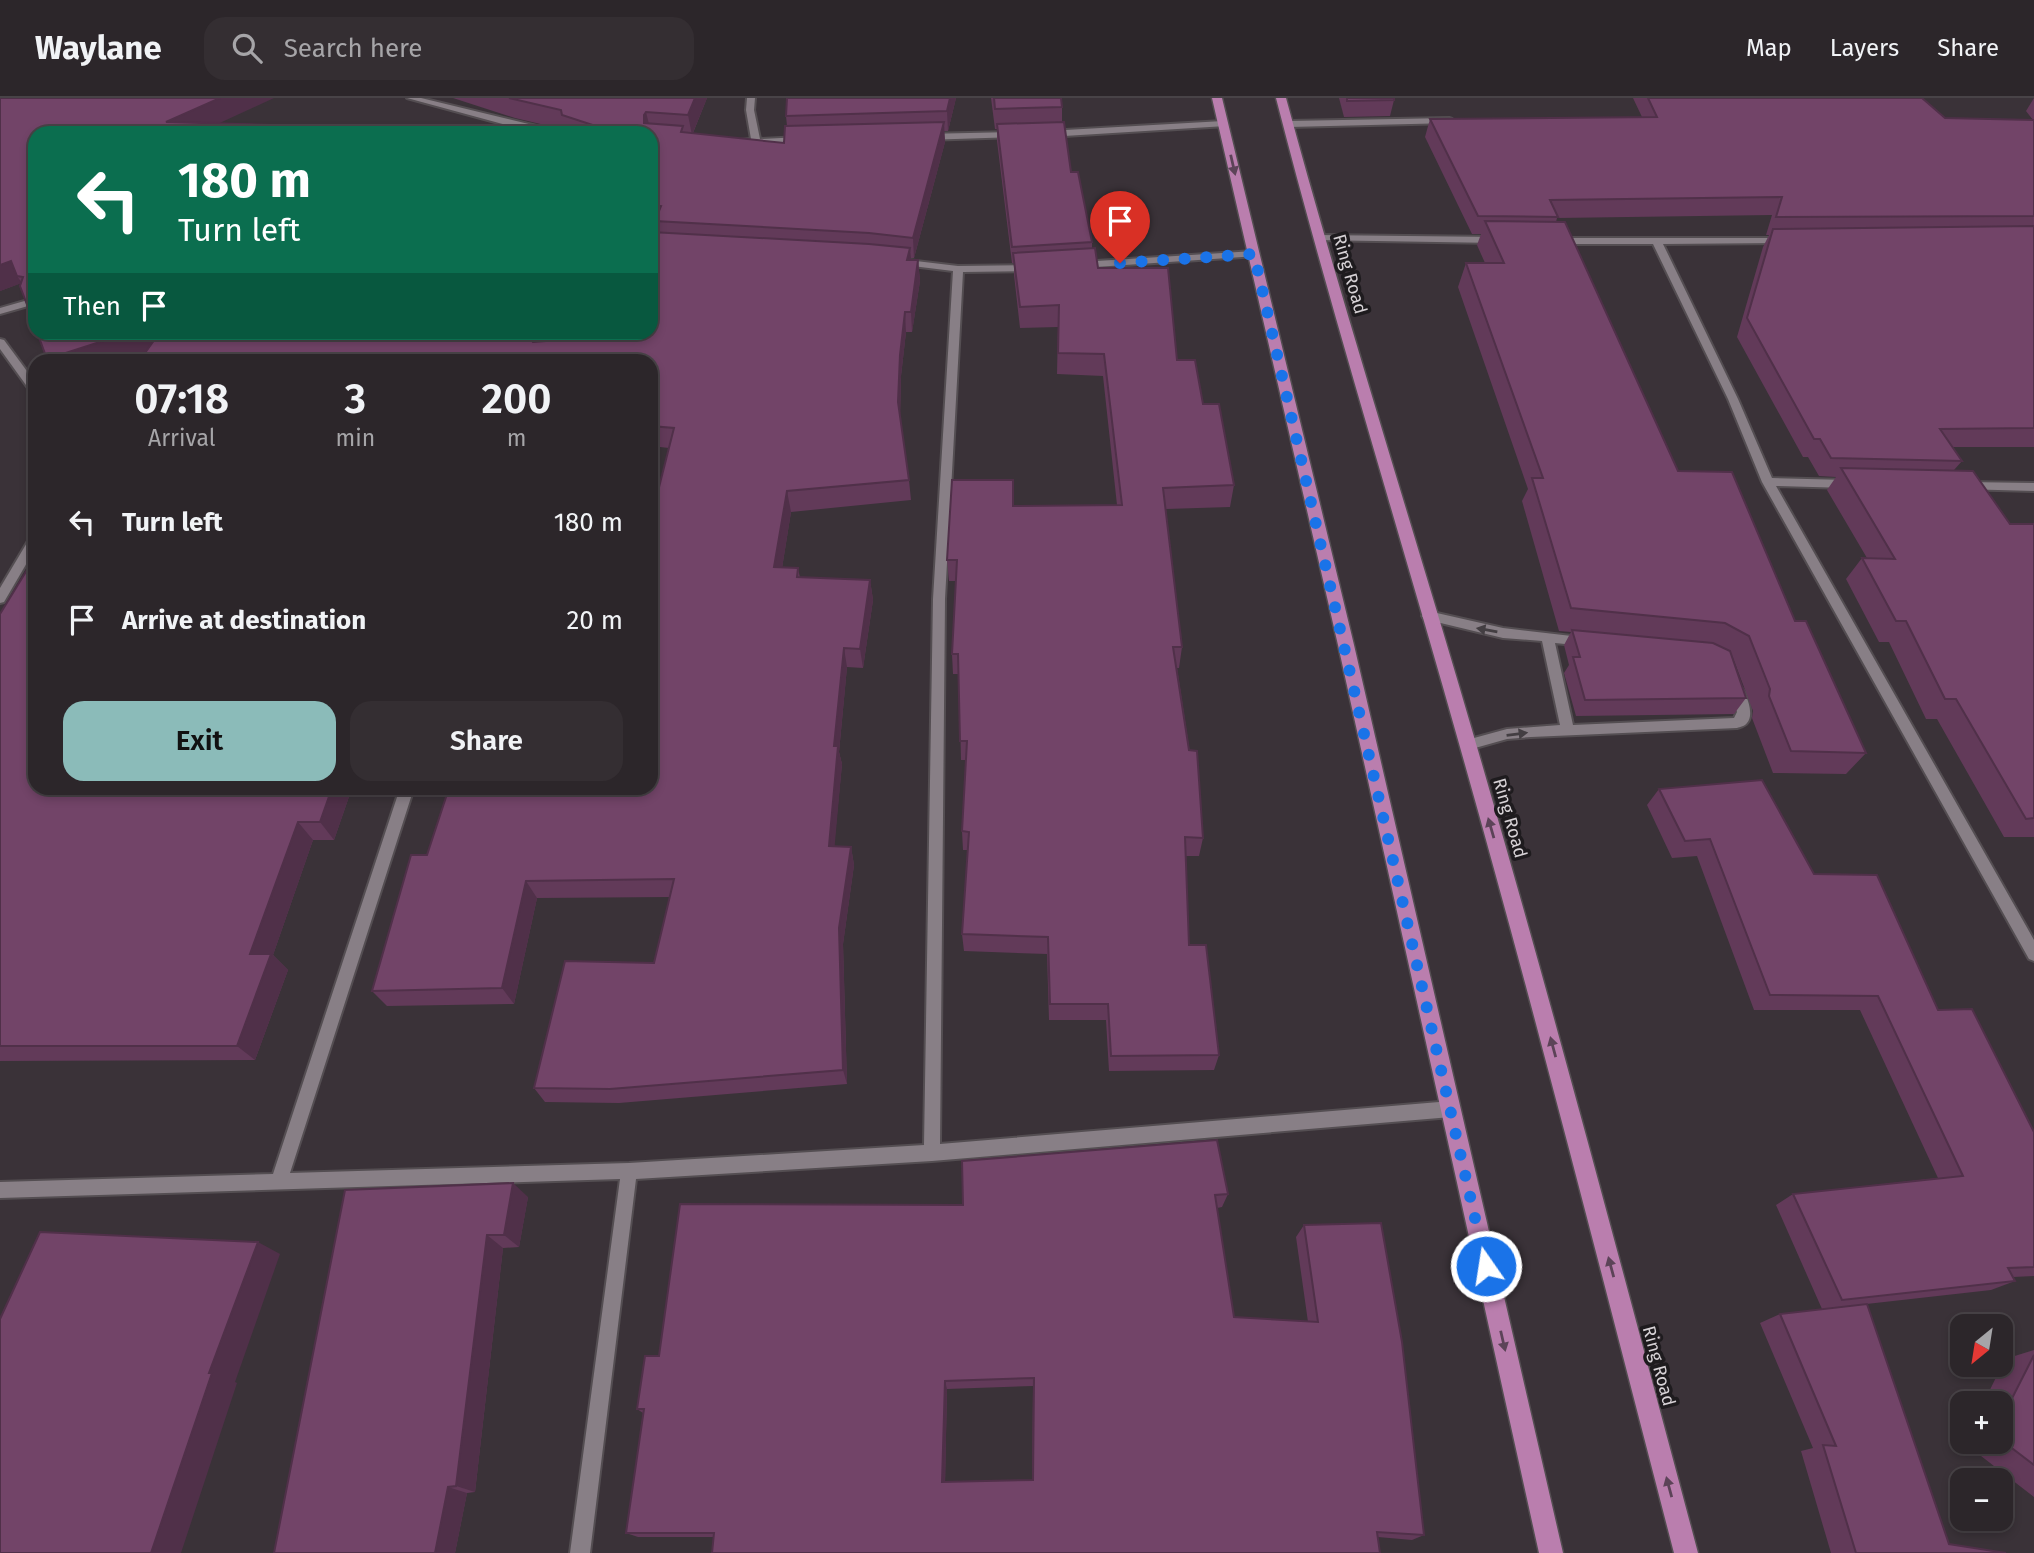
<!DOCTYPE html>
<html lang="en">
<head>
<meta charset="utf-8">
<style>
	:root { --surface:#2c262a; --page:#342e32; --text:#f1f3f6; --muted:#a6a5a8; --line:#484347; --accent:#8bbbb9 }
	body { margin:0; font-family:"Fira Sans",sans-serif; background:var(--page); color:var(--text); height:100vh; display:flex; flex-direction:column; font-size:26px; white-space:nowrap }
	* { box-sizing:border-box; margin:0 }
	p { font-size:23px; color:var(--muted) }
	.icon { flex:none; width:38px; height:38px; fill:none; stroke:currentColor; stroke-width:2; stroke-linecap:round; stroke-linejoin:round }
	.map { position:relative; flex:1; overflow:hidden }
	.drawer { position:absolute; left:28px; top:256px; width:630px; height:441px; display:flex; flex-direction:column; background:var(--surface); border-radius:21px; box-shadow:0 4px 10px #0003,0 0 0 2px var(--line) }
	.drawer>* { flex:none }
	.banner { position:absolute; left:28px; top:28px; width:630px; height:214px; border-radius:21px; box-shadow:0 4px 10px #0003,0 0 0 2px var(--line); background:#0b6e4f; color:#fff; overflow:hidden }
	.needle { width:46px; rotate:210deg }
	.tools { position:absolute; left:1950px; top:1216px; display:grid; gap:14px }
	.tools a { display:grid; place-items:center; width:63px; height:63px; border-radius:14px; background:var(--surface); box-shadow:0 4px 10px #0003,0 0 0 2px var(--line); font-size:35px }
	.pin { position:absolute; display:grid; place-items:center; width:60px; height:60px; color:#fff; margin:-72px -30px; border-radius:50% 50% 50% 0; rotate:-45deg; box-shadow:0 0 7px #0007 }
	.pin .icon { rotate:45deg }
	.me { position:absolute; width:77px; margin:-38px; rotate:347deg; stroke-linejoin:round; filter:drop-shadow(0 0 5px #0008) }
	.turn { display:flex; align-items:center; gap:24px; height:147px; padding:0 35px; font-size:32px }
	.turn .icon { width:91px; height:91px; stroke-width:2.5 }
	.turn b { display:block; font-size:49px; line-height:60px }
	.then { display:flex; align-items:center; height:66px; padding:0 35px; background:#0003; gap:14px; font-size:26px }
	.eta { display:flex; justify-content:space-evenly; align-items:center; height:119px; text-align:center }
	.eta b { font-size:42px; font-weight:600; line-height:49px }
	.cta { display:flex; gap:14px; margin-top:auto; padding:14px 35px }
	.cta a { flex:1; height:80px; border-radius:21px; background:var(--accent); color:#111; font-size:28px; font-weight:600; line-height:80px; text-align:center }
	.cta a+a { background:var(--page); color:var(--text) }
	ul { padding:0; list-style:none }
	li { display:flex; align-items:center; gap:21px; height:98px; padding:0 35px }
	li div { flex:1 }
	li b { display:block; font-size:26px }
	li em { font-style:normal }
	header { display:flex; align-items:center; gap:42px; box-sizing:border-box; height:98px; padding:0 35px; background:var(--surface); border-bottom:2px solid var(--line) }
	header strong { font-size:33px }
	nav { display:flex; gap:38px; margin-inline-start:auto; font-size:24px }
	.search { width:490px; height:63px; background:var(--page); display:flex; align-items:center; gap:18px; box-sizing:border-box; padding:0 24px; border-radius:21px; color:var(--muted); font-size:26px }
	.map>svg:first-child { display:block }
	.lines { fill:none; stroke-linecap:round; stroke-linejoin:round }
	.service-casing { stroke:#544e52; stroke-width:4 }
	.minor-casing { stroke:#544e52; stroke-width:4 }
	.primary-casing { stroke:#544e52; stroke-width:3 }
	.service { fill:#887f86; fill-rule:evenodd }
	.minor { fill:#887f86; fill-rule:evenodd }
	.primary { fill:#ba7eae; fill-rule:evenodd }
	.wall { fill:#623a59; fill-rule:evenodd }
	.shaded-wall { fill:#503049 }
	.building { fill:#724468; stroke:#503049; stroke-width:2; fill-rule:evenodd }
	.oneway { fill:#5c4358 }
	.oneway2 { fill:#433e42 }
	.route { stroke:#1a73e8; stroke-width:12; stroke-dasharray:0 21.6 }
	.labels { text-anchor:middle; dominant-baseline:central; stroke-width:7; stroke-linejoin:round; paint-order:stroke }
	.street-label { font-size:18px; fill:#d7d2d6; stroke:#1e1b1e }
</style>
</head>
<body>
<header>
<strong>Waylane</strong>
<div class="search"><svg class="icon" aria-label="search" viewBox="0 0 24 24"><circle cx="10" cy="10" r="6"/><path d="M15 15l6 6"/></svg>Search here</div>
<nav><a>Map</a><a>Layers</a><a>Share</a></nav>
</header>
<div class="map">
<svg width="2034" height="1455" viewBox="0 0 2034 1455">
	<rect width="100%" height="100%" fill="#3a3238"/>
	<g class="lines">
		<!-- service casing -->
		<g class="service-casing">
			<g id="service">
				<polygon points="1449,20 1452,21 1452,25 1289,29 1285,26 1289,23"/>
				<path d="M1428 513 1503 530 1589 540 1591 543 1589 546 1585 548 1555 545 1573 627 1734 620 1737 614 1729 589 1735 584C1744 588 1756 615 1747 625 1745 628 1740 629 1737 630L1531 639 1507 641 1468 652 1463 651 1461 647 1463 643 1507 631 1560 627 1542 543 1503 540 1424 521 1422 518 1424 515Z"/>
			</g>
		</g>
		<!-- minor casing -->
		<g class="minor-casing">
			<g id="minor">
				<polygon points="407,0 421,0 566,35 548,35 510,28"/>
				<polygon points="747,0 755,0 754,12 760,41 800,39 803,40 803,44 740,46 740,42 751,41 746,12"/>
				<polygon points="1223,23 1227,26 1226,28 1048,39 1044,36 1048,33"/>
				<polygon points="1013,34 1016,35 1016,39 925,42 921,39 925,36"/>
				<polygon points="1318,137 1497,139 1502,142 1497,145 1315,142 1315,138"/>
				<polygon points="1784,140 1787,141 1787,145 1663,146 1738,301 1772,380 1847,382 1853,386 1847,390 1776,388 2034,842 2034,863 2029,861 1762,384 1728,301 1653,146 1556,146 1551,143 1556,140"/>
				<polygon points="1254,153 1257,154 1257,158 1081,170 1076,167 1081,164"/>
				<polygon points="899,161 958,168 1032,167 1037,170 1032,173 963,174 945,501 940,1046 1451,1003 1457,1006 1459,1011 1457,1016 1451,1019 932,1063 636,1081 590,1455 570,1455 620,1081 0,1100 0,1084 273,1076 400,690 414,690 290,1075 629,1065 924,1047 933,501 953,173 896,166 896,162"/>
				<polygon points="35,200 35,206 0,216 0,210"/>
				<polygon points="0,241 4,242 35,284 35,295 31,294 0,251"/>
				<polygon points="1965,384 2034,385 2034,393 1961,391 1959,388"/>
				<polygon points="35,437 35,451 4,504 0,505 0,490 31,438"/>
			</g>
		</g>
		<!-- primary casing -->
		<g class="primary-casing">
			<g id="primary">
				<polygon points="1212,0 1222,0 1354,547 1563,1455 1539,1455 1338,547"/>
				<path d="M1276 0H1286C1345 218 1414 432 1477 649 1555 916 1626 1186 1698 1455H1674C1604 1186 1536 917 1460 649 1399 432 1332 218 1276 0Z"/>
			</g>
		</g>
		<!-- service -->
		<use href="#service" class="service"/>
		<!-- minor -->
		<use href="#minor" class="minor"/>
		<!-- primary -->
		<use href="#primary" class="primary"/>
	</g>
	<!-- wall -->
	<g class="wall">
		<polygon points="0,0 219,25 567,35 566,32 515,20 453,0 707,0 693,35 784,45 787,28 786,18 787,0 956,0 948,33 944,33 945,44 914,160 911,160 911,162 918,162 920,183 912,234 906,234 901,278 900,319 909,382 911,402 791,414 782,470 798,470 800,480 870,482 873,502 863,570 847,569 839,654 842,666 834,748 851,749 854,767 843,846 847,986 619,1005 545,1004 534,990 654,865 670,799 537,800 514,906 387,908 372,893 427,757 654,409 669,350 651,348 651,262 146,255 37,234 548,234 545,243 651,234 658,135 656,127 651,127 651,35 35,35 35,228 21,185 0,193"/>
		<polygon points="991,0 1061,0 1062,9 1062,24 1071,74 1092,144 1092,150 1098,170 1177,262 1203,306 1234,387 1230,409 1166,411 1182,549 1179,570 1177,570 1203,740 1199,758 1185,758 1189,847 1219,957 1214,972 1109,973 1106,922 1049,922 1047,856 964,853 962,836 968,752 963,752 962,733 966,662 961,662 959,576 953,576 952,556 956,483 949,483 947,462 1013,408 1117,407 1103,278 1057,276 1058,229 1020,230 1014,177 1014,165 1012,165 997,43 997,31 995,31"/>
		<polygon points="1339,0 1394,0 1394,2 1390,18 1344,19"/>
		<polygon points="1633,0 1922,0 1945,20 2033,22 2026,13 2034,0 2034,349 1952,349 1962,363 1954,372 2010,426 2034,426 2034,739 2004,739 1937,621 1926,621 1889,544 1879,544 1846,481 1862,460 1867,460 1827,392 1836,379 1819,378 1808,359 1803,359 1737,239 1763,149 1769,137 1766,137 1772,117 1557,120 1556,124 1678,373 1795,523 1866,655 1846,676 1773,675 1752,620 1753,613 1733,560 1732,559 1746,600 1734,616 1576,618 1564,575 1569,567 1564,547 1571,534 1559,533 1522,403 1528,391 1458,189 1466,165 1485,165 1477,147 1481,136 1472,136 1425,39 1430,21 1642,19"/>
		<polygon points="0,516 352,690 334,742 313,742 273,857 288,872 255,962 0,963"/>
		<polygon points="1659,691 1814,776 1938,912 2034,1034 2034,1178 2013,1179 2015,1183 1991,1192 1822,1211 1776,1107 1793,1096 1938,1080 1860,912 1754,912 1697,758 1672,760 1647,707"/>
		<polygon points="345,1092 528,1099 519,1149 503,1150 475,1394 467,1395 455,1455"/>
		<path d="M1228 1096 1222 1109 1217 1110 1234 1219 1308 1224 1296 1139 1304 1127 1424 1437 1412 1442 1378 1439H638L626 1435 643 1315 637 1311 659 1258 963 1107ZM1033 1288 1032 1382 945 1384 947 1291Z"/>
		<polygon points="1780,1216 1949,1446 2006,1455 1831,1455 1801,1353 1813,1350 1760,1225"/>
		<polygon points="2034,1252 2034,1399 1963,1344 2000,1344 2000,1306 1983,1306 2005,1261"/>
	</g>
	<!-- shaded-wall -->
	<g class="shaded-wall">
		<polygon points="220,0 274,0 198,35 166,24"/>
		<polygon points="695,0 707,0 692,37 688,17"/>
		<polygon points="950,0 956,0 948,33 947,13"/>
		<polygon points="646,14 651,34 644,25 644,17"/>
		<polygon points="944,24 945,44 914,160 913,140"/>
		<polygon points="910,150 912,171 907,162"/>
		<polygon points="918,162 920,183 912,234 911,214"/>
		<polygon points="11,163 23,179 17,178 22,185 0,193 0,167"/>
		<polygon points="905,214 906,234 901,278 900,325 898,304 900,257"/>
		<polygon points="131,234 176,234 182,244 122,262 48,262 47,261"/>
		<polygon points="533,234 548,234 538,261 531,241"/>
		<polygon points="787,393 791,414 779,489 774,469"/>
		<polygon points="870,482 873,502 863,570 860,551"/>
		<polygon points="844,550 847,569 839,654 842,666 833,766 829,748 834,648"/>
		<polygon points="332,690 352,690 334,742 320,724"/>
		<polygon points="298,724 313,742 273,857 288,872 255,962 237,948 250,856"/>
		<polygon points="851,749 854,767 843,846 847,986 843,972 839,830"/>
		<polygon points="526,783 537,800 514,906 502,890"/>
		<polygon points="513,1085 528,1099 519,1149 504,1137"/>
		<polygon points="487,1137 503,1150 475,1394 456,1388"/>
		<polygon points="258,1144 280,1156 235,1284 237,1285 181,1455 151,1455 209,1275"/>
		<polygon points="945,1283 947,1291 945,1390 942,1384"/>
		<polygon points="448,1389 467,1395 455,1455 435,1455"/>
	</g>
	<!-- building -->
	<g class="building">
		<polygon points="0,0 220,0 166,24 569,35 35,35 35,228 20,188 23,179 17,178 11,163 0,167"/>
		<polygon points="509,0 695,0 688,17 646,14 644,17 644,25 683,28 681,34 784,45 785,28 944,24 913,140 869,135 655,123 661,108 651,107 651,35 617,35 562,17 561,12"/>
		<polygon points="787,0 950,0 947,13 786,18"/>
		<polygon points="994,0 1061,0 1062,9 995,11"/>
		<polygon points="1347,0 1394,0 1394,2 1347,3"/>
		<polygon points="1648,0 1922,0 1945,20 2034,22 2034,118 1776,119 1782,99 1550,102 1558,119 1478,118 1430,21 1657,19"/>
		<polygon points="1064,24 1071,74 1078,74 1092,144 1012,149 997,26"/>
		<polygon points="1485,123 1565,124 1678,373 1732,374 1795,523 1806,523 1866,655 1791,653 1769,598 1770,591 1749,538 1725,525 1571,510 1532,380 1543,380 1466,165 1504,165"/>
		<polygon points="2034,128 2034,330 1940,331 1962,363 1831,360 1820,341 1814,341 1747,220 1773,131"/>
		<polygon points="651,134 869,146 910,150 907,162 918,162 911,214 905,214 900,257 898,304 909,382 787,393 774,469 798,470 797,479 870,482 860,551 844,550 834,648 838,648 829,748 851,749 839,830 843,972 610,991 534,990 565,863 654,865 674,781 526,783 502,890 372,893 411,757 427,757 449,690 651,690 651,409 654,409 674,330 651,328 651,262 140,262 160,234 533,234 531,241 533,244 545,243 548,234 651,234"/>
		<polygon points="1095,150 1098,170 1168,170 1177,262 1195,262 1203,306 1219,306 1234,387 1163,390 1182,549 1173,549 1189,652 1197,653 1203,740 1185,739 1189,847 1206,847 1219,957 1111,958 1108,906 1050,906 1048,839 962,836 969,734 962,733 967,643 960,643 958,556 952,556 957,462 947,462 952,382 1013,382 1013,408 1122,407 1104,256 1058,255 1059,207 1020,209 1013,155"/>
		<polygon points="37,234 131,234 47,261"/>
		<polygon points="1841,370 1973,373 2010,426 2034,426 2034,720 2026,721 1956,601 1945,601 1906,523 1896,523 1862,460 1895,461"/>
		<polygon points="35,459 35,690 332,690 320,724 298,724 250,856 271,856 237,948 0,948 0,516"/>
		<polygon points="1572,532 1713,545 1730,553 1746,600 1585,602 1573,559 1580,559"/>
		<polygon points="1762,682 1814,776 1877,777 1938,912 1972,911 2034,1034 2034,1169 2008,1170 2015,1183 1842,1202 1793,1096 1963,1078 1878,898 1770,897 1710,741 1685,743 1659,691"/>
		<path d="M1217 1042 1228 1096 1215 1097 1234 1219 1318 1224 1304 1127 1381 1125 1402 1244 1424 1437 1377 1434 1380 1455H712L714 1435H626L644 1311H637L645 1258H659L680 1106 963 1107 962 1063ZM1034 1280 1033 1382 942 1384 945 1283Z"/>
		<polygon points="513,1085 504,1137 487,1137 456,1388 448,1389 435,1455 274,1455 345,1092"/>
		<polygon points="40,1134 258,1144 209,1275 212,1275 151,1455 0,1455 0,1221"/>
		<polygon points="1867,1206 1949,1446 2006,1455 1856,1455 1823,1347 1836,1348 1780,1216"/>
		<polygon points="2034,1257 2034,1367 2000,1341 2000,1324"/>
	</g>
	<!-- one-way arrows -->
	<defs><path id="oneway-solid" d="M-6-.8H1V-3.2L6.5 0L1 3.2V.8H-6Z" transform="scale(1.75)"/></defs>
	<g class="oneway">
		<use href="#oneway-solid" transform="translate(1233 67) rotate(77)"/>
		<use href="#oneway-solid" transform="translate(1491 730) rotate(-106)"/>
		<use href="#oneway-solid" transform="translate(1553 949) rotate(-105)"/>
		<use href="#oneway-solid" transform="translate(1611 1169) rotate(-105)"/>
		<use href="#oneway-solid" transform="translate(1503 1243) rotate(77)"/>
		<use href="#oneway-solid" transform="translate(1669 1389) rotate(-105)"/>
	</g>
	<g class="oneway2">
		<use href="#oneway-solid" transform="translate(1487 532) rotate(-170)"/>
		<use href="#oneway-solid" transform="translate(1517 636) rotate(-7)"/>
	</g>
	<g class="lines">
		<!-- route -->
		<polyline class="route" points="1120,165 1254,156 1486,1168"/>
	</g>
	<g class="labels">
		<!-- street labels -->
		<g class="street-label">
			<text transform="translate(1350 176) rotate(74)">Ring Road</text>
			<text transform="translate(1510 720) rotate(74)">Ring Road</text>
			<text transform="translate(1659 1268) rotate(75)">Ring Road</text>
		</g>
	</g>
</svg>
<div class="tools">
<a><svg class="needle" viewBox="-14 -14 28 28"><path d="M0-13l5 13h-10z" fill="#e53935"/><path d="M0 13l5-13h-10z" fill="#a6a5a8"/></svg></a>
<a>+</a>
<a>−</a>
</div>
<div class="pin" style="left:1120px;top:165px;background:#d93025"><svg class="icon" aria-label="arrive" viewBox="0 0 24 24"><path d="M6 21V4h12l-3 4 3 4H6"/></svg></div>
<svg class="me" style="left:1486px;top:1168px" viewBox="-20 -20 40 40"><circle r="17" fill="#1a73e8" stroke="#fff" stroke-width="3"/><path d="M0-11L8 9 0 5-8 9z" fill="#fff"/></svg>
<div class="banner">
<div class="turn"><svg class="icon" aria-label="left" viewBox="0 0 24 24"><path d="M17 20v-9H6M10 6l-5 5 5 5"/></svg><div><b>180 m</b>Turn left</div></div>
<div class="then">Then<svg class="icon" aria-label="arrive" viewBox="0 0 24 24"><path d="M6 21V4h12l-3 4 3 4H6"/></svg></div>
</div>
<section class="drawer">
<div class="eta">
<div><b>07:18</b><p>Arrival</p></div>
<div><b>3</b><p>min</p></div>
<div><b>200</b><p>m</p></div>
</div>
<ul>
<li><svg class="icon" aria-label="left" viewBox="0 0 24 24"><path d="M17 20v-9H6M10 6l-5 5 5 5"/></svg><div><b>Turn left</b></div><em>180 m</em></li>
<li><svg class="icon" aria-label="arrive" viewBox="0 0 24 24"><path d="M6 21V4h12l-3 4 3 4H6"/></svg><div><b>Arrive at destination</b></div><em>20 m</em></li>
</ul>
<div class="cta"><a>Exit</a><a>Share</a></div>
</section>
</div>
</body>
</html>
